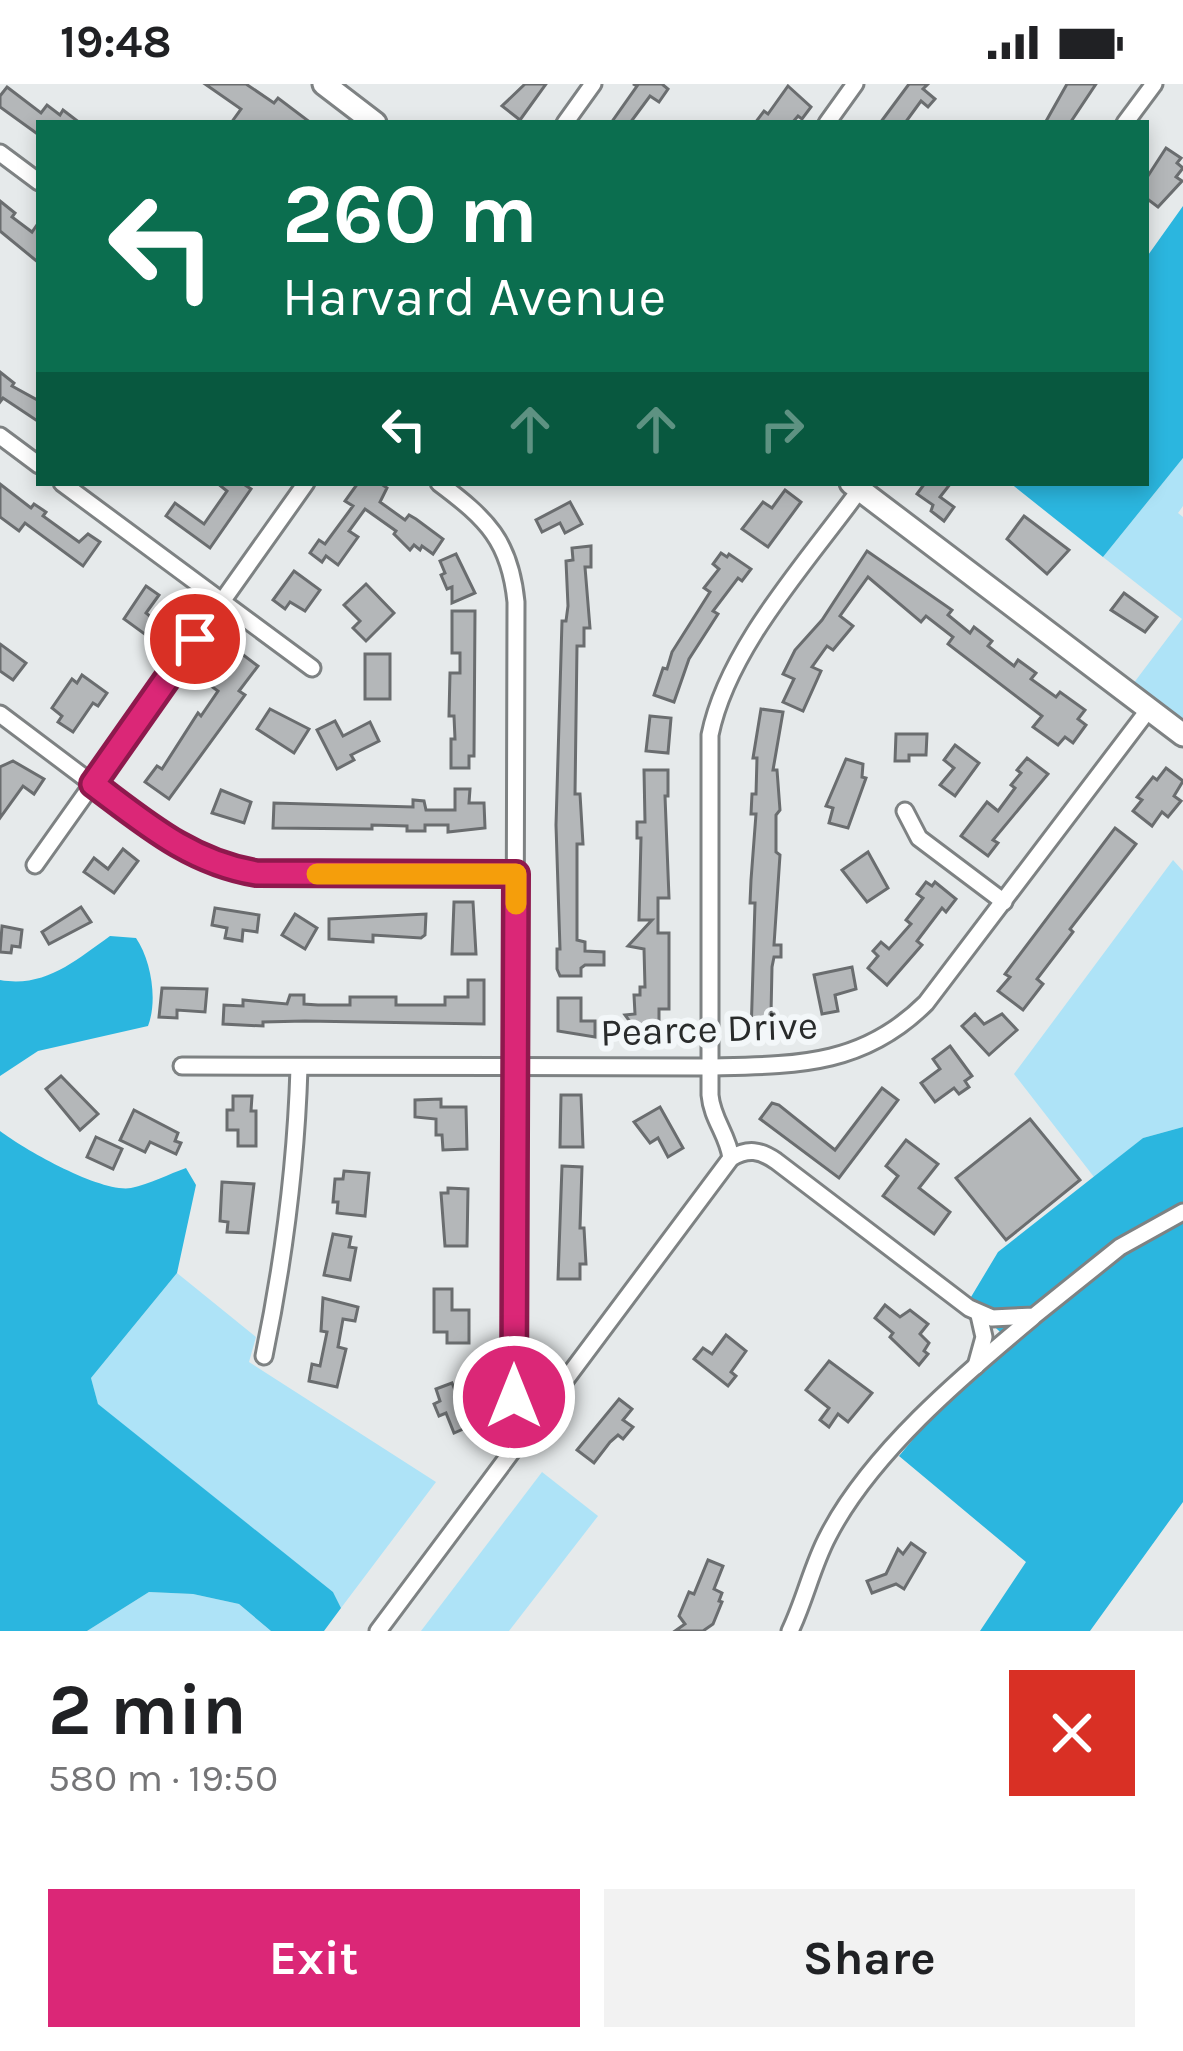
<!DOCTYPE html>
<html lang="en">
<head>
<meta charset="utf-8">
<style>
	:root { --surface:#fff; --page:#f2f2f2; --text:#202124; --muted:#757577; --accent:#db2777 }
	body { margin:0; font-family:Karla,sans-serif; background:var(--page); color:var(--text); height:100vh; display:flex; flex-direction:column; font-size:45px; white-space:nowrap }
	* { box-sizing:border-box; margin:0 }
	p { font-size:39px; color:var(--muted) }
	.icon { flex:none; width:66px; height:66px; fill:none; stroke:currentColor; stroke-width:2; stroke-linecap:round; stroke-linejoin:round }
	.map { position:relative; height:1547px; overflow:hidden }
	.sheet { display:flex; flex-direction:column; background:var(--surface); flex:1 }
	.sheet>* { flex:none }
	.banner { position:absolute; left:36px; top:36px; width:1113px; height:366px; border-radius:0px; box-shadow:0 6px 18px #0003; background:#0b6e4f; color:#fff; overflow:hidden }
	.pin { position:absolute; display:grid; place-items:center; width:102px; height:102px; color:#fff; margin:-51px; border:6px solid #fff; border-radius:50%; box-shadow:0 3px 12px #0007 }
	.me { position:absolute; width:132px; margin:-66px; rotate:0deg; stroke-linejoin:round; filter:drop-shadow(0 0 9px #0008) }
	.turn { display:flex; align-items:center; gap:42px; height:252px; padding:0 48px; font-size:54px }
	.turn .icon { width:156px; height:156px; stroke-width:2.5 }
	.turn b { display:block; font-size:84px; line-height:102px }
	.lanes { display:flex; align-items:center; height:114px; padding:0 48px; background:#0003; justify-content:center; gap:60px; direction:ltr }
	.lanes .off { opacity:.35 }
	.round { display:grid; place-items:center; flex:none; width:126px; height:126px; border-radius:0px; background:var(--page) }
	.head { display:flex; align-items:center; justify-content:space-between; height:204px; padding:0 48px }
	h1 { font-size:72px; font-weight:700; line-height:90px }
	.primary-button { display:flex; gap:24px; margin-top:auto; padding:24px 48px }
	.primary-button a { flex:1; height:138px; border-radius:0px; background:var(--accent); color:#fff; font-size:48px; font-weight:700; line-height:138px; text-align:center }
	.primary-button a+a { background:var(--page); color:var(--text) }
	.status { display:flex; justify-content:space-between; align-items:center; height:84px; padding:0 60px; background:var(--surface); direction:ltr }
	.status svg { height:33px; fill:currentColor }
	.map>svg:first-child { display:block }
	.green { fill:#aee3f7 }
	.forest { fill:#2bb6df }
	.building { fill:#b4b7b9; stroke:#6a6d6f; stroke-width:3 }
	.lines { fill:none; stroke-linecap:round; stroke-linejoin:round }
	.minor-casing { stroke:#7e8283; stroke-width:21 }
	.secondary-casing { stroke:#7e8283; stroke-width:27 }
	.minor { stroke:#fff; stroke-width:15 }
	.secondary { stroke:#fff; stroke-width:21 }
	.route-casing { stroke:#8e194d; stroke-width:30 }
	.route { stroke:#db2777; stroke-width:21 }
	.slow { stroke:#f59e0b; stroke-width:21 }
	.labels { text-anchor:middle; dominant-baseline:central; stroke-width:12; stroke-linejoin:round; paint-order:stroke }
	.street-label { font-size:39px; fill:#292b2b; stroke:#f3f7f9 }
</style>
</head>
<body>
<div class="status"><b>19:48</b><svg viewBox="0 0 49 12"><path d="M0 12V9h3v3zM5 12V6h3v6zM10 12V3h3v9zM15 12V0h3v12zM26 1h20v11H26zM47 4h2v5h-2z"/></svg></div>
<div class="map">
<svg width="1183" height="1547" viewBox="0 0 1183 1547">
	<rect width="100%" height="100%" fill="#e6eaeb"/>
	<!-- green -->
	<g class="green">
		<polygon points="1183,374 1183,422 1178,429 1183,433 1183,638 1133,600 1182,535 1103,473"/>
		<polygon points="1173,776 1183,787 1183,1043 1143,1054 1094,1093 1014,990"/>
		<polygon points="177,1189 256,1253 249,1278 436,1398 341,1524 333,1508 98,1321 91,1294"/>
		<polygon points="542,1388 598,1432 509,1547 421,1547"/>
		<polygon points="149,1508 193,1510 239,1520 271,1547 87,1547"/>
	</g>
	<!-- forest -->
	<g class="forest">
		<polygon points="1183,122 1183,374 1103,473 1010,399 1146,399 1146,174"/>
		<path d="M110 852 136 854C151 876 158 916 148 942L38 967 0 992V896C45 904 75 877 110 852Z"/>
		<polygon points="1183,1043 1183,1418 1090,1547 980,1547 1026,1478 899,1372 924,1342 1013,1260 968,1218 998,1168 1143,1054"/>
		<path d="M0 1047C25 1066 101 1109 131 1104 150 1100 169 1090 186 1084L196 1101 177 1189 91 1294 98 1320 333 1508 341 1524 324 1547H271L239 1520 193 1510 149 1508 87 1547H0Z"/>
	</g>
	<!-- building -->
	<g class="building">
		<polygon points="205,0 246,0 274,19 278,14 311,39 231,39 241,25"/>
		<polygon points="525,0 546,0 520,36 502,22"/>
		<polygon points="633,0 662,0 668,5 659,18 650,12 630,39 611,39 637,2"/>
		<polygon points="909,0 928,0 923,5 935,15 928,23 921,17 905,39 880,39"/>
		<polygon points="1067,0 1096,0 1070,39 1045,39"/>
		<polygon points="788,2 811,23 802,35 798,32 792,39 755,39 764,27 768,30"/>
		<polygon points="7,3 41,29 47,21 60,31 63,26 80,39 39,39 39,51 0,23 0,12"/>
		<polygon points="1166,64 1181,74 1177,79 1183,84 1176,93 1182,97 1158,123 1146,114 1146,95"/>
		<polygon points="0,117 15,129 12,133 32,148 39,138 39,179 0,147"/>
		<polygon points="0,288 14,299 12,302 39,317 39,338 3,314 0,318"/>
		<polygon points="217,399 242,399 251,405 210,464 166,432 175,419 204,440 227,407"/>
		<polygon points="358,399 380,399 387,404 380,418 405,436 409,431 416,435 443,455 433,470 422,462 420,466 414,461 410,466 394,450 396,447 365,425 349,447 358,453 338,481 326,472 322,478 310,469 319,456 325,460 353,422 345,417"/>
		<polygon points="925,399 951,399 940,413 954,423 944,437 931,427 933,421 917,410"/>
		<polygon points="0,400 31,424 34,420 46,428 43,432 79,458 88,450 100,458 83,482 25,439 19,447 0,433"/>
		<polygon points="785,406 801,418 768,463 742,445 763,418 772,424"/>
		<polygon points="570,418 582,440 565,449 560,439 542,448 536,436"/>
		<polygon points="1024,432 1069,466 1047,490 1007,455"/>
		<polygon points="591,462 591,483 585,483 590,544 584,544 584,562 577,562 575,710 580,710 583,760 577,760 577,856 585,858 585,867 604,868 604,881 585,881 581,884 581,892 560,892 557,885 557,865 560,865 556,741 562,537 566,537 568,522 566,477 573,476 572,464"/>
		<polygon points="867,467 952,526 948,531 970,549 974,543 992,557 988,562 1014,582 1018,576 1036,589 1031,595 1056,613 1060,608 1085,626 1078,635 1086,641 1073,659 1065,653 1058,661 1033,643 1042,632 948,560 953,553 926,532 921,538 868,493 840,532 853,542 833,566 827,562 812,583 821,587 803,627 783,618 794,595 783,590 795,566 822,536"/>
		<polygon points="721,469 727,473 729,470 751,485 742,497 738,494 713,527 718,530 689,575 674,618 654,611 663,584 667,585 672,568 710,508 704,504 719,485 713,480"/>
		<polygon points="456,470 475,509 452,519 452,503 447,505 441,491 445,489 440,477"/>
		<polygon points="294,487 320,506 305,527 290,518 285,525 273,516"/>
		<polygon points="366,500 394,529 366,557 353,544 360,537 344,521"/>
		<polygon points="146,502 159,511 146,529 156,537 146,551 124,535"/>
		<polygon points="1124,509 1157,533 1145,548 1111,526"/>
		<polygon points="452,527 475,527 474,672 469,672 469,684 451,684 451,655 455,655 454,632 449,632 450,589 460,589 460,569 452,569"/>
		<polygon points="0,560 26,579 13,596 0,587"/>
		<polygon points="242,570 258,582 239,607 245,611 169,715 145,698 157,682 162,685 198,629 201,632 218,607 211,602 221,590 225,593"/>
		<rect x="365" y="570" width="25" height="45"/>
		<polygon points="82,591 107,609 98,622 93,619 73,648 58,638 62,632 52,624 72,595 77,599"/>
		<polygon points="270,625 309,645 294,669 257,645"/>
		<polygon points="761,625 783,628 773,686 777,686 780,726 776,731 776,768 780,771 774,861 781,861 781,873 774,873 772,883 771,930 777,930 777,951 751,951 755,819 750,819 751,796 756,730 751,730 752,710 756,710 757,674 753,674"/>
		<polygon points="650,632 671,634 668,669 646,667"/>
		<polygon points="335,637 343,652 370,638 379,657 351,671 354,676 337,685 317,646"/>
		<polygon points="896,650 927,650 926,671 909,671 909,677 895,677"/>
		<polygon points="955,661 979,679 955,712 940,701 954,684 944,676"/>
		<polygon points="1027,674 1048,690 993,756 998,759 988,772 961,752 987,718 998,727 1015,704 1011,701 1021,689 1017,686"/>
		<polygon points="846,675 863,680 862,693 866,694 848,744 829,739 833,724 826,722"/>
		<polygon points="13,677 44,695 34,710 23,702 0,734 0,683"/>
		<polygon points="1166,684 1183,697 1174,712 1181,717 1168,733 1162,728 1152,742 1133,727 1142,716 1137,713 1153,693 1157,696"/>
		<polygon points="644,686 668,686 668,712 665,712 669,814 658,814 658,849 669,849 669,925 659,925 659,936 652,947 637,947 625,931 635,930 634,911 640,911 640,903 645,903 644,865 628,862 652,836 639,836 641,754 637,754 637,738 645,738"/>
		<polygon points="455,705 470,705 469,719 484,719 485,744 448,748 448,741 425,741 425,747 407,747 407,742 372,741 372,745 273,744 274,719 413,723 413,716 424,717 426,726 455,726"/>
		<polygon points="221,706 251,718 244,739 212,729"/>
		<polygon points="1115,744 1136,760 1070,845 1073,848 1037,895 1043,900 1023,926 998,907 1010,893 1005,890"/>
		<polygon points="123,765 138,777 114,809 84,788 94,774 108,785"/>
		<polygon points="868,768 888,804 867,818 842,786"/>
		<polygon points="926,798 932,802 935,798 956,815 946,828 942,824 917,857 922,861 887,901 868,884 878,872 873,867 881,858 889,865 911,840 906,836 923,814 917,810"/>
		<polygon points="454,818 473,818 476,870 452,870"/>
		<polygon points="81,823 91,838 49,860 42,848"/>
		<polygon points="215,824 259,831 257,848 243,846 242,857 225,854 227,844 212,841"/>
		<polygon points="295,830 317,844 305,865 282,851"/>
		<polygon points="426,830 425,851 421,854 373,851 373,858 329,855 329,835"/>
		<polygon points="2,842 22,846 20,863 12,862 11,869 0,868"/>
		<polygon points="852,883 856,905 835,911 838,927 822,930 814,891"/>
		<polygon points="468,896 484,896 484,940 305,937 263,938 263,942 223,940 224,921 243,922 243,916 287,920 290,911 304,911 304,920 318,921 350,921 350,913 396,913 396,921 445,921 445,913 468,913"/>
		<polygon points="162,904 207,905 205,928 177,926 177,934 159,933"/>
		<polygon points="558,914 581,914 581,937 595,937 595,953 558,947"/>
		<polygon points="975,930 984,940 1002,930 1017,946 989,971 962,942"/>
		<polygon points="950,962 972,992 965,997 969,1003 959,1010 954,1004 935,1018 921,999 940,985 933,975"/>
		<polygon points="61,992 98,1030 80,1046 46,1005"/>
		<polygon points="882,1004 898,1016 839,1094 760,1035 772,1019 779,1021 835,1066"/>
		<polygon points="561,1011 581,1011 583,1063 560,1063"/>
		<polygon points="233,1012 252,1012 251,1027 256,1027 256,1062 238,1062 238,1046 227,1046 227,1026 233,1026"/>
		<polygon points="441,1015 441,1023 466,1023 467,1065 443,1066 442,1051 436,1051 436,1035 415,1033 415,1016"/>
		<polygon points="660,1023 683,1064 668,1073 658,1054 650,1059 634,1038"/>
		<polygon points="134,1026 178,1049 175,1057 181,1059 176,1070 150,1058 145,1068 120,1056"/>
		<polygon points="1030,1035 1080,1096 1006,1156 956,1094"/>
		<polygon points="96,1053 122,1065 113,1085 87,1073"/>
		<polygon points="906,1056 938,1080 919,1104 950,1128 934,1150 883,1112 898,1092 886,1082"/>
		<polygon points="562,1082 582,1083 580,1144 584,1144 586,1180 580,1180 580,1195 558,1195"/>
		<polygon points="344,1087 369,1089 365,1132 337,1129 338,1118 333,1118 335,1095 343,1095"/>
		<polygon points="222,1098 254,1100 248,1149 227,1148 228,1138 220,1137"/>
		<polygon points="448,1104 468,1105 467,1162 445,1162 441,1109 448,1109"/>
		<polygon points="333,1150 351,1153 349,1163 356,1164 350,1196 324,1191"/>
		<polygon points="434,1205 452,1205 452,1226 469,1226 469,1259 447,1259 447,1248 434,1248"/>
		<polygon points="323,1214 358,1223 355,1237 343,1235 338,1263 346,1265 337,1303 309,1297 312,1280 320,1282 327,1248 321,1247"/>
		<polygon points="885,1221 900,1233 910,1226 928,1240 920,1250 929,1259 924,1267 928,1270 919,1281 890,1253 893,1249 875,1234"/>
		<polygon points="726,1251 746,1267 731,1288 736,1292 728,1302 694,1275 703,1264 712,1270"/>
		<polygon points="829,1277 872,1309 848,1338 838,1330 829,1343 820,1336 829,1324 806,1306"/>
		<polygon points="452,1299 470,1342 454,1349 446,1329 439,1332 434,1320 440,1317 436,1305"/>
		<polygon points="619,1315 632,1325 623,1336 633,1343 623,1355 618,1351 610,1358 594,1379 577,1366"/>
		<polygon points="911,1459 925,1469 904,1505 896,1500 872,1509 867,1497 886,1490 898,1465 903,1470"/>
		<polygon points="708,1476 723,1482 714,1505 722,1509 719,1517 722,1518 713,1540 703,1547 675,1547 685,1540 679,1532 689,1508 694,1510"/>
	</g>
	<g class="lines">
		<!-- minor casing -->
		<g class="minor-casing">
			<g id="minor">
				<polyline points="565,39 593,0"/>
				<polyline points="827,39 855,0"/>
				<polyline points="1125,39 1154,0"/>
				<polyline points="0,69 39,98"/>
				<polyline points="0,352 39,381"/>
				<polyline points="62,399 312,584"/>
				<path d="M439 399C487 435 510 457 516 518L514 1313"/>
				<polyline points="0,630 162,752 215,779 278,791 516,789"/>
				<polyline points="905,727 919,754 1004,818"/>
				<polyline points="35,781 306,399"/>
				<path d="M182 982 709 983C794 981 862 983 926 919L1149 625"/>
				<path d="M731 1074C728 1051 712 1035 710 1011V651C728 562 810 475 863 401"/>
				<path d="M264 1272C284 1175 296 1083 299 984"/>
				<polyline points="976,1282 984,1253 979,1231"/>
				<path d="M378 1547 731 1074C748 1064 760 1066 776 1077L969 1224 992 1234 1034 1232 1120 1163 1183 1128"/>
				<path d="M790 1547C805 1516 812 1482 828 1452 870 1370 962 1292 1032 1234"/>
			</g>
		</g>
		<!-- secondary casing -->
		<g class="secondary-casing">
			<g id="secondary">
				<polyline points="324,0 375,39"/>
				<polyline points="851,399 1183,651"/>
			</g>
		</g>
		<!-- minor -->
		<use href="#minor" class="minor"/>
		<!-- secondary -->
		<use href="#secondary" class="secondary"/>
	</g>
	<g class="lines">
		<!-- route casing -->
		<g class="route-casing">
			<path id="route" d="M195 555 93 700C145 739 190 778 256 789L516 790 514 1313"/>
		</g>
		<!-- route -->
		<use href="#route" class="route"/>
		<!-- slow -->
		<polyline class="slow" points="317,790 516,790 516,820"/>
	</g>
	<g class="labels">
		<!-- street labels -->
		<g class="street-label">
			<text transform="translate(709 945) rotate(-2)">Pearce Drive</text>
		</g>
	</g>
</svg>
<div class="pin" style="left:195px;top:555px;background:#d93025"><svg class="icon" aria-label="arrive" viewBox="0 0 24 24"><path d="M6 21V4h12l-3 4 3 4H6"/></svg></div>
<svg class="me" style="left:514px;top:1313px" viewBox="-20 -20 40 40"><circle r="17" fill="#db2777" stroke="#fff" stroke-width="3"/><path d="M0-11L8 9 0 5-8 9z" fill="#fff"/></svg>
<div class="banner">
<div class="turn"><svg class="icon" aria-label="left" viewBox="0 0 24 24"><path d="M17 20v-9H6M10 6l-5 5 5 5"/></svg><div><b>260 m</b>Harvard Avenue</div></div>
<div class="lanes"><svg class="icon" aria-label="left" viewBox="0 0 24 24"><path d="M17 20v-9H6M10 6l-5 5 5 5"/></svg><svg class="icon off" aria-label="ahead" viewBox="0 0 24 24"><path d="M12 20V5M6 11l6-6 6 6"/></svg><svg class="icon off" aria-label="ahead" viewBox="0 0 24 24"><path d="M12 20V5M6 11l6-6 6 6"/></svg><svg class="icon off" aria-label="right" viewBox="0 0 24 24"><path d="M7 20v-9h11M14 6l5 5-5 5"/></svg></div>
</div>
</div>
<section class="sheet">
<div class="head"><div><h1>2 min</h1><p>580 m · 19:50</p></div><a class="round" style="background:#d93025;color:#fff"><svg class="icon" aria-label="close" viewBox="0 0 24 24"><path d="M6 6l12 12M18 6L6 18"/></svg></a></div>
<div class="primary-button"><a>Exit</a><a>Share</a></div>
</section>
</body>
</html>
